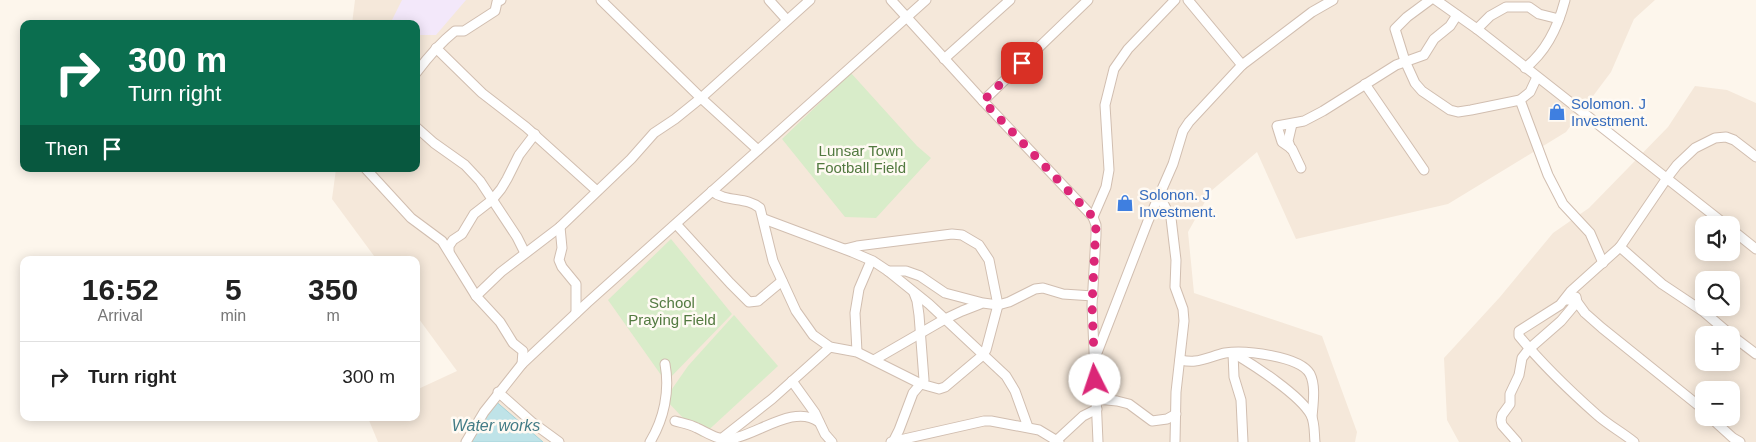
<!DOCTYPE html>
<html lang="en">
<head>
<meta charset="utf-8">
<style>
	:root { --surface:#fff; --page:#f6f6f6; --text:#222; --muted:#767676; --line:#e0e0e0 }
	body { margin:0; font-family:Helvetica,sans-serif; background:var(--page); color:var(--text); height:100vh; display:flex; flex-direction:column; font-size:19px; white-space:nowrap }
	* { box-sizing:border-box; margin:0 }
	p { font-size:16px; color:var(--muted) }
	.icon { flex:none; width:28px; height:28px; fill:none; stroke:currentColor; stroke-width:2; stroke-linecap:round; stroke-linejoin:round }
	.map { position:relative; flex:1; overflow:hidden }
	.side { position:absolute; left:20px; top:256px; width:400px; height:165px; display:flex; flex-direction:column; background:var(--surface); border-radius:10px; box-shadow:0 2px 12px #0003 }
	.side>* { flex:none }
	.top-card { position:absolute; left:20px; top:20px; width:400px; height:152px; border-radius:10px; box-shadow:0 2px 12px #0003; background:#0b6e4f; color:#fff; overflow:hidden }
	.controls { position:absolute; left:1695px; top:216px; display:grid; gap:10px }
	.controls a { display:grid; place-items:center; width:45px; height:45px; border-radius:10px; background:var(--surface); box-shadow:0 2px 12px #0003; font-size:25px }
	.pin { position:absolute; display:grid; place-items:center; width:42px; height:42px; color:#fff; margin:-21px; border-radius:10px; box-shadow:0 2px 8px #0006 }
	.me { position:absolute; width:55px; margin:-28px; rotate:356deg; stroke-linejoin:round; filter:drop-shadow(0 0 4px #0008) }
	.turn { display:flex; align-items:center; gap:18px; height:105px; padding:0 25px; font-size:22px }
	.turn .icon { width:65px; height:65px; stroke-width:2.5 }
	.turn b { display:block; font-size:35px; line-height:42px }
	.then { display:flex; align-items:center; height:48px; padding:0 25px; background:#0003; gap:10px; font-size:19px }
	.eta { display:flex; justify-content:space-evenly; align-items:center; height:85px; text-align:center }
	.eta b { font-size:30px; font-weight:800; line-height:35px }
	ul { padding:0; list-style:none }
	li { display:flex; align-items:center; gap:15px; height:70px; padding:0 25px; border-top:1px solid var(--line) }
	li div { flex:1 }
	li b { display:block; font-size:19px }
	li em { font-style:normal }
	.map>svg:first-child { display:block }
	.residential { fill:#f5e8da; fill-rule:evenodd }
	.education { fill:#f3e8fa }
	.green { fill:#d8ecc9 }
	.water { fill:#bfe3e8; stroke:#a5d3da }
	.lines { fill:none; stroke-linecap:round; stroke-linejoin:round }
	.minor-casing { stroke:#d1beb0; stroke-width:11 }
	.minor { stroke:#fff; stroke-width:9 }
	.route { stroke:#db2777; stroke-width:9; stroke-dasharray:0 16.2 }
	.labels { text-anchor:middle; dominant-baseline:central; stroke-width:5; stroke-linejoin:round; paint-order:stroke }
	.shop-label { font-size:15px; fill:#366cbe; stroke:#fffaf3; text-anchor:start }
	.park-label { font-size:15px; fill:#537a41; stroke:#fffaf3 }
	.water-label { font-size:16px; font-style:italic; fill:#437c86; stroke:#fffaf3 }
</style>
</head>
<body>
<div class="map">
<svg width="1756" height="442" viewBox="0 0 1756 442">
	<rect width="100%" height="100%" fill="#fdf6ec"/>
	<!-- residential -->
	<g class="residential">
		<polygon points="355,0 1655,0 1634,19 1611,72 1566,132 1448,204 1296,239 1257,152 1211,191 1188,232 1194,293 1322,336 1357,432 1355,442 378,442 368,418 416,418 416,390 457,371 416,315 416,260 377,260 332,199 336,169 416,169 416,24 352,24"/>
		<path d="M1695 86 1727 90 1756 103V442H1459L1447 420 1444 358 1500 297 1553 233 1589 208 1668 127ZM1704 225H1731V252H1704ZM1704 280H1731V308H1704ZM1704 335H1731V362H1704ZM1704 390H1731V418H1704Z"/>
	</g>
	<!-- education -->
	<polygon class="education" points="402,0 466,0 436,35 416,35 416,24 390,24"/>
	<!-- green -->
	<g class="green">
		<polygon points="851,73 917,146 931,158 876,218 845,217 782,139"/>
		<polygon points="671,239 732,314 666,382 608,300"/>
		<polygon points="734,315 778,366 701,437 665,399 688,366"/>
	</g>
	<!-- water -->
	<polygon class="water" points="493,399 543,442 466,442"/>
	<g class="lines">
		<!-- minor casing -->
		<g class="minor-casing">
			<g id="minor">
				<polyline points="601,0 701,98 758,150"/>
				<polyline points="769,0 787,20"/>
				<polyline points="891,0 983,101 1093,217 1096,225 1096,235 1092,305 1098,442"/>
				<polyline points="1188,0 1242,65"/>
				<polyline points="1430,0 1407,17 1395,29 1405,61 1415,83 1422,91 1450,110 1458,112 1471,110 1520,100 1530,92 1537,77"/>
				<polyline points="1436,0 1477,29 1726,225"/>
				<polyline points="1477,29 1490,16 1506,7 1529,7 1539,14 1559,19"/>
				<polyline points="436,48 482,93 526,127 597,191"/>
				<polyline points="944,59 1010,0"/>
				<path d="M1525 68C1547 51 1558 27 1565 0"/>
				<path d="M416 73C428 57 440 43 455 31H464L495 11 497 2 501 0"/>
				<polyline points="1365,84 1424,170"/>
				<polyline points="1520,100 1548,175 1563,204 1590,233 1603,263"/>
				<polyline points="983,101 1088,0"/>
				<polyline points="416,127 434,143 465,165 480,181 517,237 525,253"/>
				<polyline points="1291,149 1288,141 1292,124"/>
				<polyline points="1301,168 1292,149 1282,142 1277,126 1304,121 1323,111 1396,65 1424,55 1434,39 1450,26 1457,15"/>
				<polyline points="366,169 411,218 442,241 476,296"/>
				<path d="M712 191C726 203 746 196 760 208L773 261 796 311 813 335 830 347 857 352 921 384 939 389 945 387 983 355 986 350 998 305 989 260 979 245 962 235 952 234 857 246 845 249"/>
				<polyline points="1159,195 1171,218 1176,260 1175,287 1183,309 1184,321 1176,392 1175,442"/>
				<polyline points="1093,217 1106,187 1109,170 1105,105 1114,69 1128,49 1175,0"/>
				<polyline points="764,219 852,252 873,261 888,271 929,304 1006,376 1015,391 1028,427"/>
				<polyline points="676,224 730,283 749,302 758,301 782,281"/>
				<polyline points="560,227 562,248 559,260 562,267 576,284 576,313"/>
				<polyline points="1731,229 1756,249"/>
				<polyline points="1620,247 1662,284 1704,312 1731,335"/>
				<polyline points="449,251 449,246 453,240 462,234 474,214 492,200 501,189 507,179 519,155 535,134"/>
				<polyline points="888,271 906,271 920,276 945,293 983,303 998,305 1009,302 1035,289 1043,288 1063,294 1093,296"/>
				<polyline points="1576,297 1577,302 1585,313 1602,328 1704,410"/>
				<polyline points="1731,335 1756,354"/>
				<polyline points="857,352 855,313 859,289 871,261"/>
				<polyline points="1233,353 1234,377 1241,400 1243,442"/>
				<path d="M1235 354C1255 366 1300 395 1311 415 1315 423 1314 433 1315 442"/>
				<polyline points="1095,358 1148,221 1173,164 1183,131 1189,122 1242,65 1312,12 1333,0"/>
				<polyline points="874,360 945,319 962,311 980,304"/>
				<path d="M1180 360C1185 361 1190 362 1195 361 1205 360 1215 355 1225 353 1245 350 1300 356 1310 374 1316 386 1313 404 1312 417"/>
				<polyline points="522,364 523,351 513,343 500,322 476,296 501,272 560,227 631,159 654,133 675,119 701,98 810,0"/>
				<polyline points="792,381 815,413 825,434 832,442"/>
				<polyline points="498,392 533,423 559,442"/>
				<polyline points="1097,399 1117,401 1129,404 1152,421 1167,419 1176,414"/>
				<polyline points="1711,418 1733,438 1740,442"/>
				<path d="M675 421C682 423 690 424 697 428 708 433 717 440 730 439 756 436 794 403 819 422"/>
				<polyline points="721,439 772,399 830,347"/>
				<polyline points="1057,440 1083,416 1097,409"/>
				<polyline points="466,442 484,412 522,364 587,303 926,0"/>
				<path d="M650 442C664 419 670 391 665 364"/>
				<polyline points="891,442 984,421 991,421 1039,430 1059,442"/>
				<polyline points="893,442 899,430 913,393 924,380 919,315 917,301 914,293"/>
				<polyline points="1517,442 1502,425 1501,420 1502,415 1510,404 1510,394 1519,375 1522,358 1529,349 1561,321 1577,302 1571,300 1565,300"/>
				<path d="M1634 442C1622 432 1608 425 1596 414 1569 390 1542 364 1519 336V331L1560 305 1571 291 1620 247 1667 178 1677 165 1695 148 1715 138 1726 137 1734 140 1756 157"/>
			</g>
		</g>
		<!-- minor -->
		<use href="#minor" class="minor"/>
	</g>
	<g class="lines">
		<!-- route -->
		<polyline class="route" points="1022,63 983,101 1093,217 1096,225 1092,305 1095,380"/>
	</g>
	<!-- icons -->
	<defs>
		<g id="shop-bare" transform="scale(1.35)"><path d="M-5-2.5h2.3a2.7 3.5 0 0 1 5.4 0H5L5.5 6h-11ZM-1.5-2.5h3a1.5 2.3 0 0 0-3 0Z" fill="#3f7fe0" stroke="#fffaf3" stroke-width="2.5" paint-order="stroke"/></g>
	</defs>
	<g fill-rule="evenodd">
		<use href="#shop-bare" x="1557" y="112"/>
		<use href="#shop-bare" x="1125" y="203"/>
	</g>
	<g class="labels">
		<!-- shop labels -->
		<g class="shop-label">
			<text x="1571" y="103">Solomon. J<tspan x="1571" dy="17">Investment.</tspan></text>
			<text x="1139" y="194">Solonon. J<tspan x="1139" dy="17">Investment.</tspan></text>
		</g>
		<!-- park labels -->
		<g class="park-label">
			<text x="861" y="150">Lunsar Town<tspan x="861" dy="17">Football Field</tspan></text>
			<text x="672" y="302">School<tspan x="672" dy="17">Praying Field</tspan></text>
		</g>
		<!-- water labels -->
		<g class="water-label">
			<text x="496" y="425">Water works</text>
		</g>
	</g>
</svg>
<div class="controls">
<a><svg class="icon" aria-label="sound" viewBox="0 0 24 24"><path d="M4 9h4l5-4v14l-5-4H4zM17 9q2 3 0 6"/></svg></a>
<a><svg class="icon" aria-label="search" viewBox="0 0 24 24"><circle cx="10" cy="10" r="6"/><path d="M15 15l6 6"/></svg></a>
<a>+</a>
<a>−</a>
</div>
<div class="pin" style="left:1022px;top:63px;background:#d93025"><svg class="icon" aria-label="arrive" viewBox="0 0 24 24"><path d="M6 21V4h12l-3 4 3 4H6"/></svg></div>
<svg class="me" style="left:1095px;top:380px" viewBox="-20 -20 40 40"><circle r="19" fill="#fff"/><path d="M0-13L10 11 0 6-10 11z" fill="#db2777"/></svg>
<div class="top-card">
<div class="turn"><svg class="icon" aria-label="right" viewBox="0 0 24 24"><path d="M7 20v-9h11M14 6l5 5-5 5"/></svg><div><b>300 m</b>Turn right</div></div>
<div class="then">Then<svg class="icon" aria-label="arrive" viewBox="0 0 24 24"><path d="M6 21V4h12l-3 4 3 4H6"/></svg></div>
</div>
<section class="side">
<div class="eta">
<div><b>16:52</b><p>Arrival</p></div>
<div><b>5</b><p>min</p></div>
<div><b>350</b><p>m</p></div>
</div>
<ul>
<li><svg class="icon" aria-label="right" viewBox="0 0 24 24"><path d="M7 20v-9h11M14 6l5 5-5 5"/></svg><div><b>Turn right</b></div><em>300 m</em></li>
</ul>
</section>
</div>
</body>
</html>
